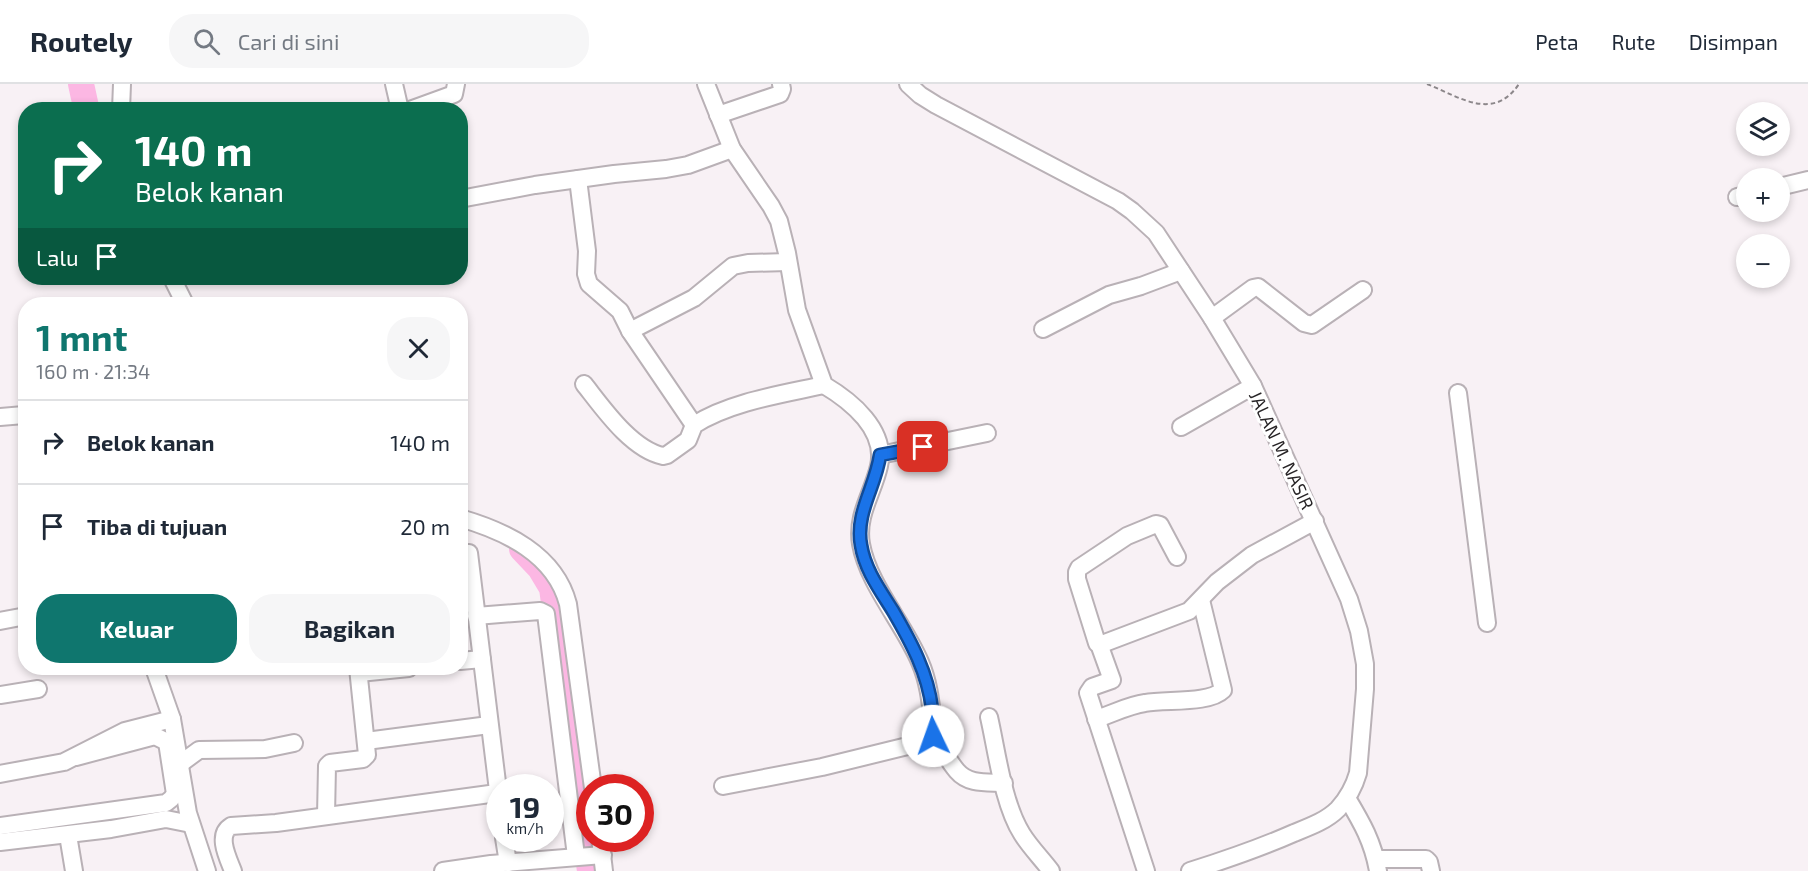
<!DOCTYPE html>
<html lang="id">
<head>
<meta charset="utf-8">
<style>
	:root { --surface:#fff; --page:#f6f6f7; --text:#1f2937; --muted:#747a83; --line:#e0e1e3; --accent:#0f766e }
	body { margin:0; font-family:"Exo 2",sans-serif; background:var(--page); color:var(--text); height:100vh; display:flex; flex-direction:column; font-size:22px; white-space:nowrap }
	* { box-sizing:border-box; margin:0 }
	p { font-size:20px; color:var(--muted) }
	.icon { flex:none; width:33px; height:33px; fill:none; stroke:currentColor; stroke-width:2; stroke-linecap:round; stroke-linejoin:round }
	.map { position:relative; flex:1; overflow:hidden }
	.panel { position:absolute; left:18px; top:213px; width:450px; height:378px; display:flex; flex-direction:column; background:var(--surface); border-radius:24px; box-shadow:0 3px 9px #0003 }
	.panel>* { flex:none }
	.hud { position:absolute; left:18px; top:18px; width:450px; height:183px; border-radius:24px; box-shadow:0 3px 9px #0003; background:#0b6e4f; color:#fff; overflow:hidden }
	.controls { position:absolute; left:1736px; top:18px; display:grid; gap:12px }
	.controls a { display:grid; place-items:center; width:54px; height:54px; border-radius:50%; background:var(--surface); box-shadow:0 3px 9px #0003; font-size:30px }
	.speed { position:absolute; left:486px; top:690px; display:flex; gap:12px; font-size:30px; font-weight:700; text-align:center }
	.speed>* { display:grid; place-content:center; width:78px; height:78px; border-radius:50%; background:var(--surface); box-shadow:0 3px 9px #0003; line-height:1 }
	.speed small { font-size:15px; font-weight:400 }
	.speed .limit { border:9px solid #d22; background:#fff; color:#111 }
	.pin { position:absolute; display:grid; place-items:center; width:51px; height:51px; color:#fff; margin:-26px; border-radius:12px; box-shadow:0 3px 9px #0006 }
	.me { position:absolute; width:66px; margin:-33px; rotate:357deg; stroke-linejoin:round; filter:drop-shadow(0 0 4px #0008) }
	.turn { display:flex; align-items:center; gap:21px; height:126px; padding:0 18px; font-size:27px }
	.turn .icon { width:78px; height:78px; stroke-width:2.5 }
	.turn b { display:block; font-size:42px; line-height:51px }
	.then { display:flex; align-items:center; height:57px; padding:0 18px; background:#0003; gap:12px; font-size:22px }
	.round { display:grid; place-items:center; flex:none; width:63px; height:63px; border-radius:24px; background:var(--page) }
	.head { display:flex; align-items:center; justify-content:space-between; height:102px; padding:0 18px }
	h1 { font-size:36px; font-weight:700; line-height:45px; color:var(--accent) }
	.primary-button { display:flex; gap:12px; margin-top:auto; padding:12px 18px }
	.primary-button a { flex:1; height:69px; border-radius:24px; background:var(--accent); color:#fff; font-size:24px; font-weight:700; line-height:69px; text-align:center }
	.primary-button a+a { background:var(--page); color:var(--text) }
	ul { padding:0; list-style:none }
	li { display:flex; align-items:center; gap:18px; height:84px; padding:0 18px; border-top:2px solid var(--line) }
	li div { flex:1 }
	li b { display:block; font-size:22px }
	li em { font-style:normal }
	header { display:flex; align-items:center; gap:36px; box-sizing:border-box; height:84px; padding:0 30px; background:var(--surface); border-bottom:2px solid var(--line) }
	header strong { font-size:28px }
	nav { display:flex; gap:33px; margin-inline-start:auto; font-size:21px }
	.search { width:420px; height:54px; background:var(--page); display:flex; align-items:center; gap:15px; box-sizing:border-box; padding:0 21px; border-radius:24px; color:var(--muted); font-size:22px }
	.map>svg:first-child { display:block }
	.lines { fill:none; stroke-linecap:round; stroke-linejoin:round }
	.river { stroke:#fcb7e3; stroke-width:26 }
	.minor-casing { stroke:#b9b1b6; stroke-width:20 }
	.path { stroke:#8c878a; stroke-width:2; stroke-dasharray:4.5 3; stroke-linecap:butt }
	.minor { stroke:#fff; stroke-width:16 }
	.route-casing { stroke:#114b97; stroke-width:15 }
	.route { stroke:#1a73e8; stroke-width:10 }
	.labels { text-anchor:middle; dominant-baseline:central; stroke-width:6; stroke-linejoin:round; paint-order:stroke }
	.street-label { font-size:18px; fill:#282527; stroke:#fff }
</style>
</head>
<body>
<header>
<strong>Routely</strong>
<div class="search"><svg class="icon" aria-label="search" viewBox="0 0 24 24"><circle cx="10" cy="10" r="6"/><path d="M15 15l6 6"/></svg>Cari di sini</div>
<nav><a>Peta</a><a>Rute</a><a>Disimpan</a></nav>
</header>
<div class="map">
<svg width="1808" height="787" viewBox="0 0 1808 787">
	<rect width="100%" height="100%" fill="#f8f1f5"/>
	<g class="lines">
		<!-- river -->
		<g class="river">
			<polyline points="81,0 86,23 88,26"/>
			<polyline points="522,465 540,484 552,504 590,787"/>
		</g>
		<!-- minor casing -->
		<g class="minor-casing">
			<g id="minor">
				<polyline points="394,0 400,26"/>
				<path d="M706 0 732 65 771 122 779 137 787 169 797 226 824 301C851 317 887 346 879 382 873 409 856 431 861 460 868 500 904 540 920 578 930 601 931 624 934 648 936 657 951 680 957 687 969 701 987 698 1004 699"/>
				<path d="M908 0 920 11 936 21 1118 117 1132 127 1156 149 1212 234 1253 302 1349 515 1359 547 1365 580V605L1358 689C1354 703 1348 714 1338 725 1326 737 1309 743 1294 749 1260 764 1225 776 1190 787"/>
				<polyline points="121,26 122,0"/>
				<polyline points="410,26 454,10 456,0"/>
				<polyline points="718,31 780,10 782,5 781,0"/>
				<polyline points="578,95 587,167 586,190 589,200 620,227 630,247 694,341"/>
				<polyline points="1779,103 1808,96"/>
				<polyline points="1737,113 1746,111"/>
				<polyline points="460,115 535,101 614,90 666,85 688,81 732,65"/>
				<polyline points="172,194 185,220"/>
				<polyline points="1212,234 1253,204 1258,203 1304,239 1312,241 1363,206"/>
				<polyline points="1043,245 1109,211 1141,202 1181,187"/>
				<polyline points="630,247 694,214 733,182 748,179 788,178"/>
				<path d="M584 300C603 324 631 365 663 372L667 371 688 356 694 341C729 318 783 310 824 301"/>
				<polyline points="1458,309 1487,539"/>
				<polyline points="0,333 24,331"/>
				<polyline points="1181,343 1253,302"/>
				<polyline points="880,371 987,349"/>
				<path d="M460 434C505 447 555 470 568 520L593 704"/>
				<polyline points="469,469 500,723"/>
				<polyline points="1177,473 1160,441 1156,440 1127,452 1079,484 1077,488 1077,495 1097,559 1102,560 1189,527 1217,498 1252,471 1315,437"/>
				<polyline points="476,532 540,527 546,530 576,772"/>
				<polyline points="0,537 26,532"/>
				<polyline points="1099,560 1112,596 1092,603 1088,609 1146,787"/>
				<polyline points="460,577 482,575"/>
				<polyline points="154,584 172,635 188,729 207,787"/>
				<polyline points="359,589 409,584"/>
				<polyline points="0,611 38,605"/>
				<path d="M989 633C997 668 1003 720 1022 750 1030 763 1042 775 1051 787"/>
				<path d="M1096 635C1112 630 1129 621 1145 619 1166 615 1209 620 1223 606L1201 516"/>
				<polyline points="366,657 489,641"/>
				<polyline points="180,680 199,666 265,665 294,659"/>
				<polyline points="0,690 64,678 125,647 172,635"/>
				<polyline points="723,702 822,683 928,657 934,650"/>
				<path d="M1347 714C1362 739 1373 758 1378 787"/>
				<polyline points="326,732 327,682 330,679 363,675 367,671 358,584"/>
				<polyline points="0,742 166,719 171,715 175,710 167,658 155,652 76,673"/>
				<polyline points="68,751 74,787"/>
				<polyline points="504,754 508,779"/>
				<polyline points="600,754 604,787"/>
				<polyline points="0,758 111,745 166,735 191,740"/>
				<polyline points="1376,775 1426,775 1429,778 1431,787"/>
				<path d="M233 787C228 774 216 751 231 742L276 739 497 709"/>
				<polyline points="443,787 491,780 603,771"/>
			</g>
		</g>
		<!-- path -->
		<path class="path" d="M1427 0C1460 13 1493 38 1519 0"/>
		<!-- minor -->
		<use href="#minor" class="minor"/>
	</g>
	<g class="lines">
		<!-- route casing -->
		<g class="route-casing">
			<path id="route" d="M923 363 880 371C876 402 855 429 861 461 865 486 880 506 893 527 911 558 928 589 932 625 933 634 936 644 933 652"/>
		</g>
		<!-- route -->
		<use href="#route" class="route"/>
	</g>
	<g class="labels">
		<!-- street labels -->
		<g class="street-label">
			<text transform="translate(1282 366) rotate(65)">JALAN M. NASIR</text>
		</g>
	</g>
</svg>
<div class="controls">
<a><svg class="icon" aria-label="layers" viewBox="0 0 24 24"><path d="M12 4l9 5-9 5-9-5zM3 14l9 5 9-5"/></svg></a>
<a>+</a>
<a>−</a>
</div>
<div class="speed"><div>19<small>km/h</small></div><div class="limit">30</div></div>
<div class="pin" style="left:923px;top:363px;background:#d93025"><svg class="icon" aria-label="arrive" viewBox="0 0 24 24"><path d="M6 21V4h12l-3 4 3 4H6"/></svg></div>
<svg class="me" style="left:933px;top:652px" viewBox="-20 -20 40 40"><circle r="19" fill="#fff"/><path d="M0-13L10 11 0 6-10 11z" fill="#1a73e8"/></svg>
<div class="hud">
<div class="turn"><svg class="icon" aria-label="right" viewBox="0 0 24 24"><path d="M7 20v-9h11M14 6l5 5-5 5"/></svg><div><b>140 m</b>Belok kanan</div></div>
<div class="then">Lalu<svg class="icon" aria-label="arrive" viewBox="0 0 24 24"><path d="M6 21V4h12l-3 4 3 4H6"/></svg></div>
</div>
<section class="panel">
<div class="head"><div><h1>1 mnt</h1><p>160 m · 21:34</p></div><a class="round"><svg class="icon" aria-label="close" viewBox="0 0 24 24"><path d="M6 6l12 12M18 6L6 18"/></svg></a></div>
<ul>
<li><svg class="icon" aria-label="right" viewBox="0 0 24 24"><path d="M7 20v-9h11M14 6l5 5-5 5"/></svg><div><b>Belok kanan</b></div><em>140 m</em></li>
<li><svg class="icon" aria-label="arrive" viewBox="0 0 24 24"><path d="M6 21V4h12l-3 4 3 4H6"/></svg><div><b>Tiba di tujuan</b></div><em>20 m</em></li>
</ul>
<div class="primary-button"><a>Keluar</a><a>Bagikan</a></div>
</section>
</div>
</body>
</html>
